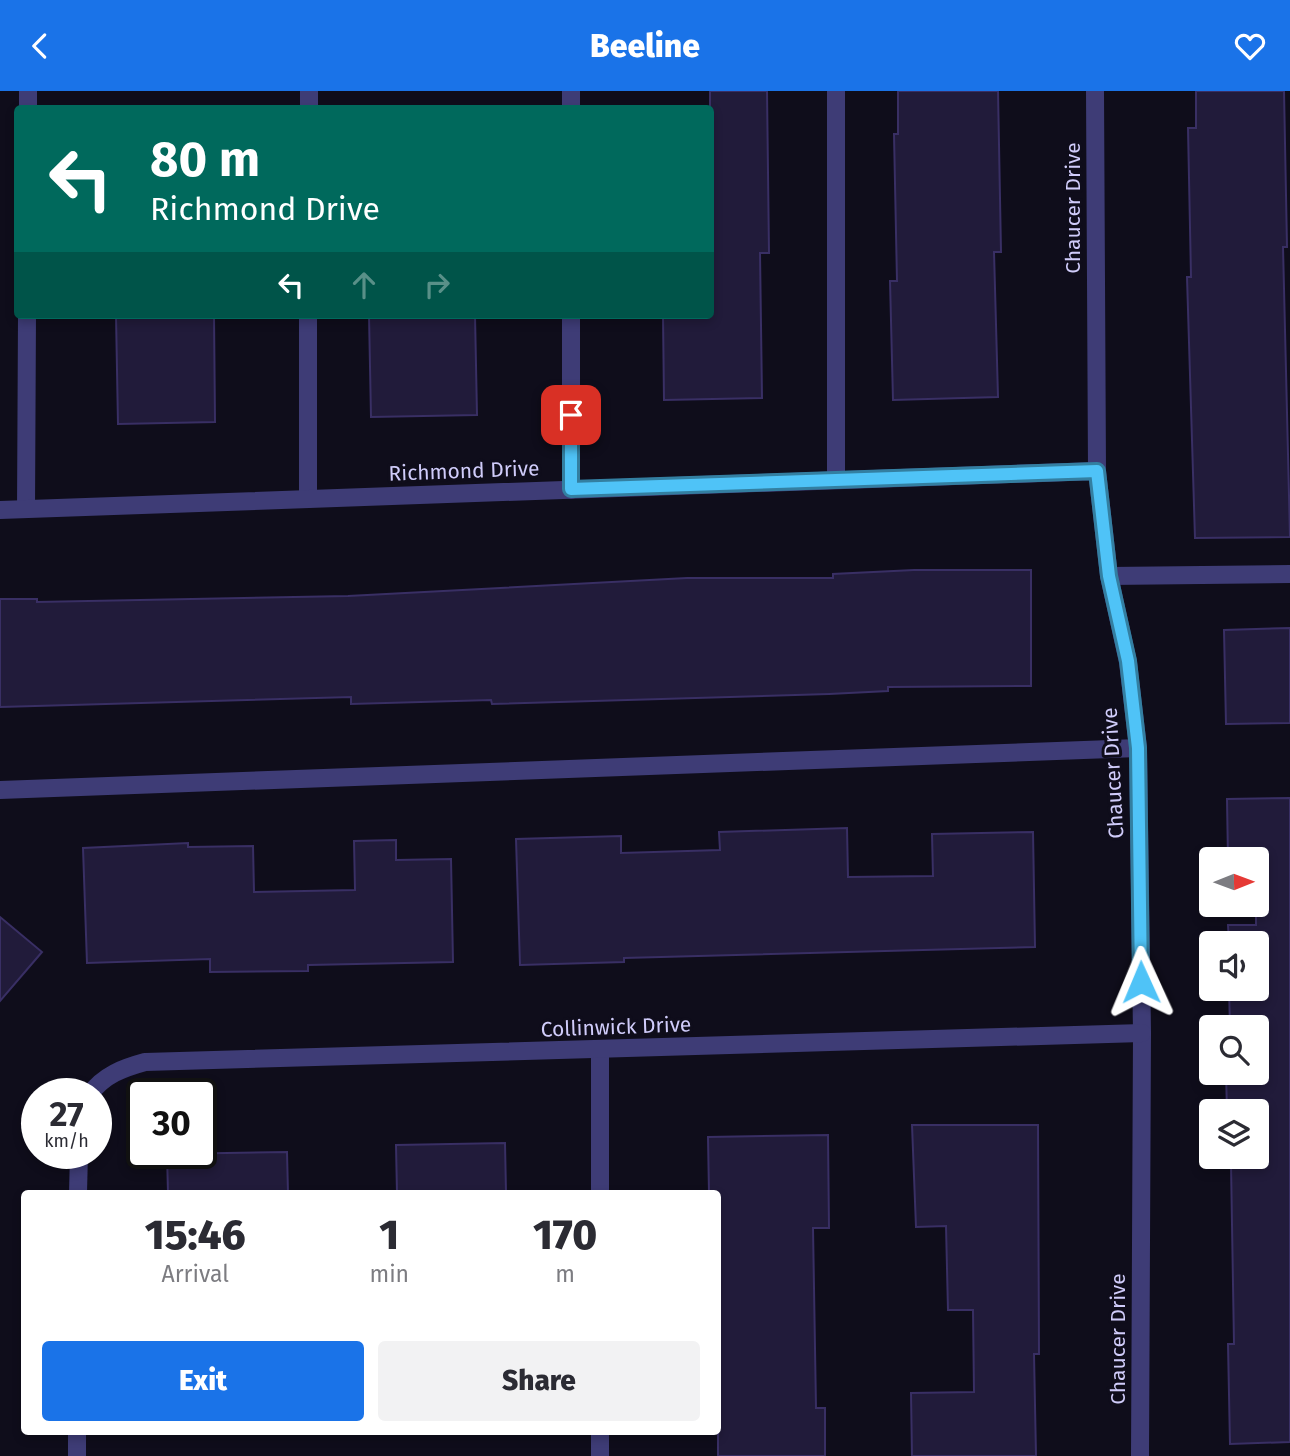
<!DOCTYPE html>
<html lang="en">
<head>
<meta charset="utf-8">
<style>
	:root { --surface:#fff; --page:#f2f2f3; --text:#2b2b33; --muted:#7c7c81; --accent:#1a73e8 }
	body { margin:0; font-family:"Fira Sans",sans-serif; background:var(--page); color:var(--text); height:100vh; display:flex; flex-direction:column; font-size:26px; white-space:nowrap }
	* { box-sizing:border-box; margin:0 }
	p { font-size:23px; color:var(--muted) }
	.icon { flex:none; width:38px; height:38px; fill:none; stroke:currentColor; stroke-width:2; stroke-linecap:round; stroke-linejoin:round }
	.map { position:relative; flex:1; overflow:hidden }
	.side { position:absolute; left:21px; top:1099px; width:700px; height:245px; display:flex; flex-direction:column; background:var(--surface); border-radius:7px; box-shadow:0 4px 10px #0003 }
	.side>* { flex:none }
	.hud { position:absolute; left:14px; top:14px; width:700px; height:214px; border-radius:7px; box-shadow:0 4px 10px #0003; background:#00695c; color:#fff; overflow:hidden }
	.needle { width:46px; rotate:89deg }
	.tools { position:absolute; left:1199px; top:756px; display:grid; gap:14px }
	.tools a { display:grid; place-items:center; width:70px; height:70px; border-radius:7px; background:var(--surface); box-shadow:0 4px 10px #0003; font-size:35px }
	.speed { position:absolute; left:21px; top:987px; display:flex; gap:14px; font-size:35px; font-weight:700; text-align:center }
	.speed>* { display:grid; place-content:center; width:91px; height:91px; border-radius:50%; background:var(--surface); box-shadow:0 4px 10px #0003; line-height:1 }
	.speed small { font-size:18px; font-weight:400 }
	.speed .limit { border:4px solid #111; border-radius:10px; background:#fff; color:#111 }
	.pin { position:absolute; display:grid; place-items:center; width:60px; height:60px; color:#fff; margin:-30px; border-radius:14px; box-shadow:0 4px 10px #0006 }
	.me { position:absolute; width:77px; margin:-38px; rotate:359deg; stroke-linejoin:round; filter:drop-shadow(0 0 5px #0008) }
	.turn { display:flex; align-items:center; gap:24px; height:147px; padding:0 21px; font-size:32px }
	.turn .icon { width:91px; height:91px; stroke-width:2.5 }
	.turn b { display:block; font-size:49px; line-height:60px }
	.lanes { display:flex; align-items:center; height:66px; padding:0 21px; background:#0003; justify-content:center; gap:35px; direction:ltr }
	.lanes .off { opacity:.35 }
	.eta { display:flex; justify-content:space-evenly; align-items:center; height:119px; text-align:center }
	.eta b { font-size:42px; font-weight:800; line-height:49px }
	.button { display:flex; gap:14px; margin-top:auto; padding:14px 21px }
	.button a { flex:1; height:80px; border-radius:7px; background:var(--accent); color:#fff; font-size:28px; font-weight:800; line-height:80px; text-align:center }
	.button a+a { background:var(--page); color:var(--text) }
	header { display:flex; justify-content:space-between; align-items:center; height:91px; padding:0 21px; background:var(--accent); color:#fff; font-size:32px; font-weight:800 }
	.map>svg:first-child { display:block }
	.building { fill:#211b3a; stroke:#392f64; stroke-width:2 }
	.lines { fill:none; stroke-linecap:round; stroke-linejoin:round }
	.minor { stroke:#3e3c76; stroke-width:18 }
	.route-casing { stroke:#337fa1; stroke-width:18 }
	.route { stroke:#4fc3f7; stroke-width:12 }
	.labels { text-anchor:middle; dominant-baseline:central; stroke-width:6; stroke-linejoin:round; paint-order:stroke }
	.street-label { font-size:21px; fill:#d0ccfa; stroke:#0f0d1b }
</style>
</head>
<body>
<header><svg class="icon" aria-label="back" viewBox="0 0 24 24"><path d="M15 5l-7 7 7 7"/></svg>Beeline<svg class="icon" aria-label="heart" viewBox="0 0 24 24"><path d="M12 20l-8-8c-3-5 5-10 8-4 3-6 11-1 8 4z"/></svg></header>
<div class="map">
<svg width="1290" height="1365" viewBox="0 0 1290 1365">
	<rect width="100%" height="100%" fill="#0f0d1b"/>
	<!-- building -->
	<g class="building">
		<polygon points="710,0 767,0 769,162 760,162 762,307 664,309 663,224 710,224"/>
		<polygon points="898,0 998,0 1001,161 994,161 998,306 893,309 890,190 897,190 894,43 898,43"/>
		<polygon points="1196,0 1284,0 1287,156 1283,156 1290,446 1195,447 1187,186 1191,186 1188,37 1196,37"/>
		<polygon points="116,224 214,224 215,331 118,333"/>
		<polygon points="369,224 475,224 477,324 371,326"/>
		<polygon points="914,479 1031,479 1031,595 888,596 888,600 829,603 492,613 491,609 351,613 351,606 0,616 0,508 37,508 37,511 348,505 687,487 833,487 833,483"/>
		<polygon points="1290,537 1290,632 1226,633 1224,539"/>
		<polygon points="1290,707 1290,1351 1230,1353 1228,1253 1234,1253 1231,1073 1228,1073 1227,1066 1256,1066 1256,1020 1227,1020 1226,982 1256,982 1256,936 1230,936 1229,898 1256,898 1256,852 1229,852 1228,834 1256,834 1256,768 1228,768 1227,708"/>
		<polygon points="847,737 848,786 933,785 932,743 1033,741 1035,856 624,867 624,871 520,874 516,748 621,745 621,762 720,759 719,741"/>
		<polygon points="396,749 396,769 451,768 453,871 308,874 308,880 210,881 210,868 87,872 83,757 188,752 188,756 253,755 254,801 355,799 354,750"/>
		<polygon points="0,826 42,861 0,910"/>
		<polygon points="912,1034 1038,1034 1039,1263 1034,1263 1036,1365 912,1365 911,1302 974,1301 973,1219 948,1219 946,1135 916,1136"/>
		<polygon points="828,1044 829,1137 813,1137 816,1317 825,1317 825,1365 718,1365 718,1102 709,1102 708,1046"/>
		<polygon points="505,1052 506,1102 397,1102 396,1054"/>
		<polygon points="287,1061 288,1102 168,1102 167,1063"/>
	</g>
	<g class="lines">
		<!-- minor -->
		<g class="minor">
			<polyline points="571,0 571,18"/>
			<polyline points="836,0 836,389"/>
			<polyline points="1095,0 1097,380 1109,485 1128,571 1138,657 1142,942 1140,1365"/>
			<polyline points="28,18 28,0"/>
			<polyline points="309,18 309,0"/>
			<polyline points="571,224 571,399"/>
			<polyline points="308,408 308,224"/>
			<polyline points="26,418 27,224"/>
			<polyline points="0,419 1097,380"/>
			<polyline points="1109,485 1290,483"/>
			<polyline points="0,699 1138,657"/>
			<polyline points="600,959 600,1102"/>
			<path d="M90 1003C104 984 123 977 145 971L1142 942"/>
			<polyline points="78,1102 79,1062"/>
			<polyline points="600,1340 600,1365"/>
			<polyline points="77,1365 77,1340"/>
		</g>
	</g>
	<g class="lines">
		<!-- route casing -->
		<g class="route-casing">
			<polyline id="route" points="571,324 571,398 1097,380 1109,485 1128,570 1138,657 1141,891"/>
		</g>
		<!-- route -->
		<use href="#route" class="route"/>
	</g>
	<g class="labels">
		<!-- street labels -->
		<g class="street-label">
			<text transform="translate(1073 117) rotate(-90)">Chaucer Drive</text>
			<text transform="translate(464 380) rotate(-2)">Richmond Drive</text>
			<text transform="translate(1113 682) rotate(-93)">Chaucer Drive</text>
			<text transform="translate(616 936) rotate(-2)">Collinwick Drive</text>
			<text transform="translate(1118 1248) rotate(-90)">Chaucer Drive</text>
		</g>
	</g>
</svg>
<div class="tools">
<a><svg class="needle" viewBox="-14 -14 28 28"><path d="M0-13l5 13h-10z" fill="#e53935"/><path d="M0 13l5-13h-10z" fill="#7c7c81"/></svg></a>
<a><svg class="icon" aria-label="sound" viewBox="0 0 24 24"><path d="M4 9h4l5-4v14l-5-4H4zM17 9q2 3 0 6"/></svg></a>
<a><svg class="icon" aria-label="search" viewBox="0 0 24 24"><circle cx="10" cy="10" r="6"/><path d="M15 15l6 6"/></svg></a>
<a><svg class="icon" aria-label="layers" viewBox="0 0 24 24"><path d="M12 4l9 5-9 5-9-5zM3 14l9 5 9-5"/></svg></a>
</div>
<div class="speed"><div>27<small>km/h</small></div><div class="limit">30</div></div>
<div class="pin" style="left:571px;top:324px;background:#d93025"><svg class="icon" aria-label="arrive" viewBox="0 0 24 24"><path d="M6 21V4h12l-3 4 3 4H6"/></svg></div>
<svg class="me" style="left:1141px;top:891px" viewBox="-20 -20 40 40"><path d="M0-17L14 15 0 8-14 15z" fill="#4fc3f7" stroke="#fff" stroke-width="4"/></svg>
<div class="hud">
<div class="turn"><svg class="icon" aria-label="left" viewBox="0 0 24 24"><path d="M17 20v-9H6M10 6l-5 5 5 5"/></svg><div><b>80 m</b>Richmond Drive</div></div>
<div class="lanes"><svg class="icon" aria-label="left" viewBox="0 0 24 24"><path d="M17 20v-9H6M10 6l-5 5 5 5"/></svg><svg class="icon off" aria-label="ahead" viewBox="0 0 24 24"><path d="M12 20V5M6 11l6-6 6 6"/></svg><svg class="icon off" aria-label="right" viewBox="0 0 24 24"><path d="M7 20v-9h11M14 6l5 5-5 5"/></svg></div>
</div>
<section class="side">
<div class="eta">
<div><b>15:46</b><p>Arrival</p></div>
<div><b>1</b><p>min</p></div>
<div><b>170</b><p>m</p></div>
</div>
<div class="button"><a>Exit</a><a>Share</a></div>
</section>
</div>
</body>
</html>
